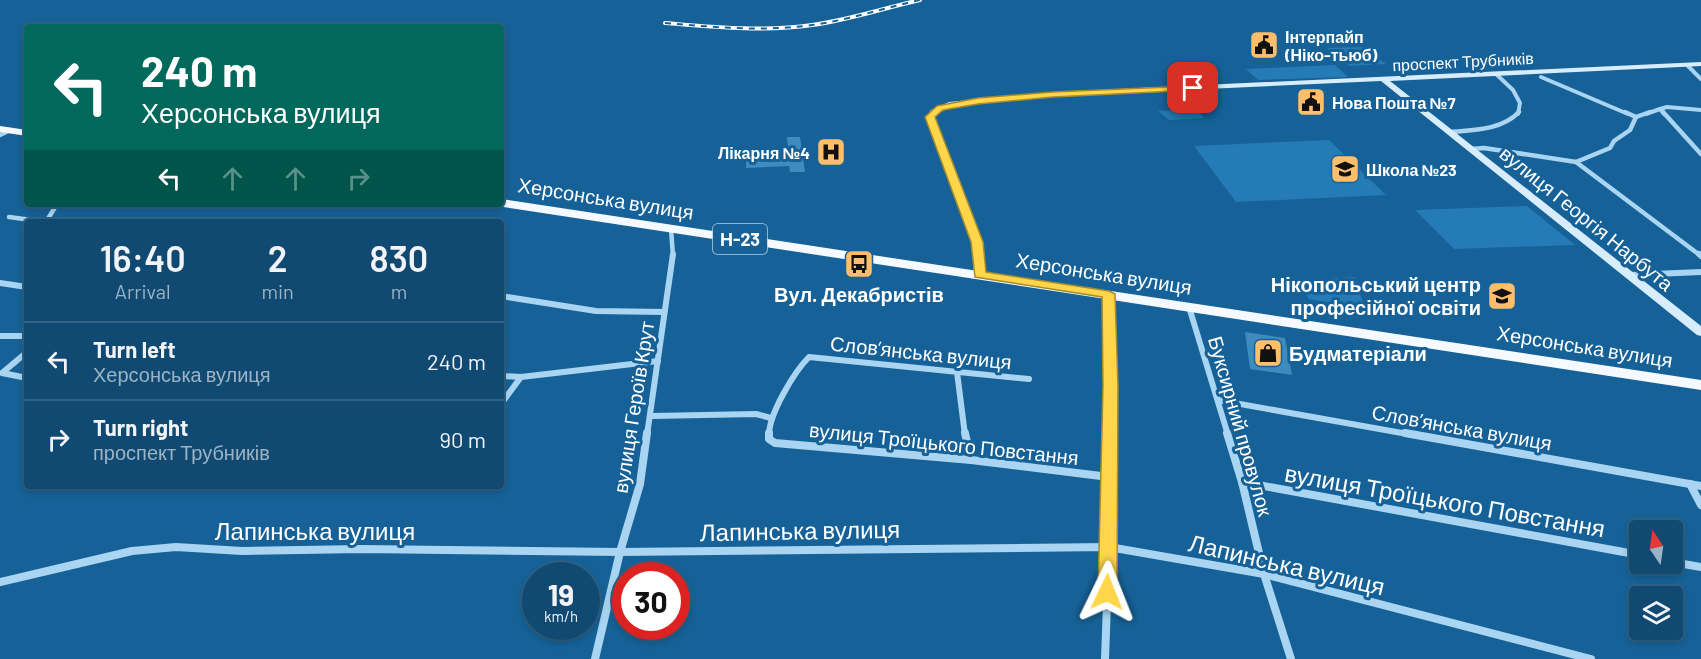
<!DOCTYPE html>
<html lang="en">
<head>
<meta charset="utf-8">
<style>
	:root { --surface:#104a72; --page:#1e547a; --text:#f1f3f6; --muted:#9cb3c4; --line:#306284 }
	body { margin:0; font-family:Barlow,sans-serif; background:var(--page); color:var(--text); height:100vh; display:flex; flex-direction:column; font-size:22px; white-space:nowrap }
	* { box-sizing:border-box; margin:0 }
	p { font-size:20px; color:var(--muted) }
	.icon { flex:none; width:33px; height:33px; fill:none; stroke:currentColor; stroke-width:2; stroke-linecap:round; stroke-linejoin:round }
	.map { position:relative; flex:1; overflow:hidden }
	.drawer { position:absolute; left:24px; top:219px; width:480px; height:270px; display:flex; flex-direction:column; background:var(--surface); border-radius:6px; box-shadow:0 3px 9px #0003,0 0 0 2px var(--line) }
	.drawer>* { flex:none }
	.guide { position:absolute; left:24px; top:24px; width:480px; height:183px; border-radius:6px; box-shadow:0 3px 9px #0003,0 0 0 2px var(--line); background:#00695c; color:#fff; overflow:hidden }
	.needle { width:39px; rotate:347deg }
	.controls { position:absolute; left:1629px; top:520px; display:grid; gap:12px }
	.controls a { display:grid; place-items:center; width:54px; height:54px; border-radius:6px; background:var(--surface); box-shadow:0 3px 9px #0003,0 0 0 2px var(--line); font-size:30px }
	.speed { position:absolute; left:522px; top:562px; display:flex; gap:12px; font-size:30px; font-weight:700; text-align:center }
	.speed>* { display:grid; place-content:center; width:78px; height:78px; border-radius:50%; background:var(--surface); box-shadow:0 3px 9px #0003,0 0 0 2px var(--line); line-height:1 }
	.speed small { font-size:15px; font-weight:400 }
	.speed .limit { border:9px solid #d22; background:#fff; color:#111 }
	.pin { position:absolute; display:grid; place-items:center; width:51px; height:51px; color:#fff; margin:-26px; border-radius:12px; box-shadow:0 3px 9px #0006 }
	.me { position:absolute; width:66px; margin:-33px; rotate:2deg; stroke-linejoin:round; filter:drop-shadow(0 0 4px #0008) }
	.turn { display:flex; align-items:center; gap:21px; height:126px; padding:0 18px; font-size:27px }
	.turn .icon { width:78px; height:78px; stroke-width:2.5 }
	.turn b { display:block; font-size:42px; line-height:51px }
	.lanes { display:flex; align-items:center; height:57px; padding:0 18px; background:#0003; justify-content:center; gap:30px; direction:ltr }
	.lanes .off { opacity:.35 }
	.eta { display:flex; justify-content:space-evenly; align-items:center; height:102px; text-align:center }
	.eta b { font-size:36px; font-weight:600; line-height:42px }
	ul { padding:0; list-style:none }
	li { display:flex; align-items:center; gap:18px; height:78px; padding:0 18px; border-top:2px solid var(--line) }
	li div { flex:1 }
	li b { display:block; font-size:22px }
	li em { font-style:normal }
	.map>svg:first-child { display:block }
	.green { fill:#257bb5 }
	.building { fill:#3e8bc0 }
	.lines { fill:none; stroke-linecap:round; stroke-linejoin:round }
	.street-far3 { stroke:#a9d5f2; stroke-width:4 }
	.street-far2 { stroke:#a9d5f2; stroke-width:4.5 }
	.street-far1 { stroke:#a9d5f2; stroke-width:6 }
	.street { stroke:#a9d5f2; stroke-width:8 }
	.secondary { fill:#d8edfc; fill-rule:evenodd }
	.primary { fill:#f4faff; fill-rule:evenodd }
	.rail-casing { stroke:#fff; stroke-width:4 }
	.rail { stroke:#166298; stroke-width:2; stroke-dasharray:6; stroke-linecap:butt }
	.route { fill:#ffd54a; stroke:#a68a30; stroke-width:1.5 }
	.labels { text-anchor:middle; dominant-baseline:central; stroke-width:6; stroke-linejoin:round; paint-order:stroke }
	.far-poi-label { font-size:16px; font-weight:bold; fill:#fff; stroke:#166298; text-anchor:start }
	.far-street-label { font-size:16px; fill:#fff; stroke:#166298 }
	.shield { fill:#166298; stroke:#b9d0e0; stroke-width:1.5 }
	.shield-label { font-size:18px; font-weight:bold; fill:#fff }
	.street-label { font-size:20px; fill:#fff; stroke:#166298 }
	.poi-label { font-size:20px; font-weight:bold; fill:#fff; stroke:#166298; text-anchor:end }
	.near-street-label { font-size:24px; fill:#fff; stroke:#166298 }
</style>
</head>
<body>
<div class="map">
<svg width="1701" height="659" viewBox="0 0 1701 659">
	<rect width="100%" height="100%" fill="#166298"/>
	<!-- green -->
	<g class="green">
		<polygon points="1362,47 1386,64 1350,66 1327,48"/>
		<polygon points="1335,65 1348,77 1258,80 1246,69"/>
		<polygon points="1197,109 1204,118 1169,120 1158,111"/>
		<polygon points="1329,140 1386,195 1236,202 1194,146"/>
		<polygon points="1527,206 1575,245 1454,249 1415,210"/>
		<polygon points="1355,277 1365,309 1309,299 1297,281"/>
	</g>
	<!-- building -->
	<g class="building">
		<polygon points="787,137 800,137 805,172 790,172 789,166 746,168 746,159 789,158"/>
		<polygon points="1245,332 1285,338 1292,375 1250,369"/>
	</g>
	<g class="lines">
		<!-- street-far3 -->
		<g class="street-far3">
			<polyline points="1688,66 1701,79"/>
			<polyline points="1496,74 1513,90 1520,103 1518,114"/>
			<polyline points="1541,77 1628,114"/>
			<polyline points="1646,114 1660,109"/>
			<polyline points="1664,114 1660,109 1667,107 1701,110"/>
		</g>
		<!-- street-far2 -->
		<g class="street-far2">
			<polyline points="1625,112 1636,117"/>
			<polyline points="1663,112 1701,154"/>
			<path d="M1450 132C1474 130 1502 130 1519 112"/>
			<polyline points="0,135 10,130"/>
			<polyline points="1471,149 1484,148 1576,162 1610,148 1614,141 1630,130 1636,117 1650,112"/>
			<polyline points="1576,162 1701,256"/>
			<polyline points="9,217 46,222"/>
			<polyline points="48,222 46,222 57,204"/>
			<polyline points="671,229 673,256"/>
		</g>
		<!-- street-far1 -->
		<g class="street-far1">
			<polyline points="1699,254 1701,256"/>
			<polyline points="1630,275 1701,272"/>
			<polyline points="0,283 27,287"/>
			<polyline points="1109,295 1109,435"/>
			<polyline points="501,296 596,311 664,312"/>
			<polyline points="1189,307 1228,435"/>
			<polyline points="0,336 27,336"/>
			<polyline points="27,352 2,373 27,378"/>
			<polyline points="957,372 965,435"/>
			<polyline points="501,376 521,377 658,361"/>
			<polyline points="1218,400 1413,435"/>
			<polyline points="501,404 521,377"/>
			<polyline points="652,416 756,414 771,418"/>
			<polyline points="647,435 673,254"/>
			<path d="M769 435C769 414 794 372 809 357L1029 379"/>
		</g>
		<!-- street -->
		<g class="street">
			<polyline points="769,433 769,439 775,443 971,460 1109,477"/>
			<polyline points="965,433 971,460"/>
			<polyline points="1227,433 1242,482 1264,574 1291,659"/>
			<polyline points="1405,433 1701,486"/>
			<polyline points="1242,482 1640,555"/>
			<polyline points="1690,484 1701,505"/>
			<polyline points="1672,562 1701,567"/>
			<polyline points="0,582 132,551 176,547 242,551 362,549 620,552 1109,547 1264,574 1591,659"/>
			<polyline points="595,659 620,552 640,484 647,433"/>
			<polyline points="1105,659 1109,547 1109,433"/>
		</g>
		<!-- secondary -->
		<polygon class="secondary" points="1701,62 1701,66 1390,81 1701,326 1701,336 1697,335 1381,81 1053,96 951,107 937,114 934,117 982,242 986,275 980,278 974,275 972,242 926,117 931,110 949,102 1053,92"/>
		<!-- primary -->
		<g class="primary">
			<polygon points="0,126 27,130 27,136 0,132"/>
			<polygon points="501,199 1701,380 1701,390 497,206 495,204 501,204"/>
		</g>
		<!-- rail casing -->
		<g class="rail-casing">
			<path id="rail" d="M665 23C714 27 764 32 812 25 849 20 884 8 920 0"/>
		</g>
		<!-- rail -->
		<use href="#rail" class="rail"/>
	</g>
	<!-- route -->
	<polygon class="route" points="1193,86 1197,86 1197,90 1053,97 978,104 943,110 935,117 983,242 986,272 1109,291 1115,294 1118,386 1117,592 1114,597 1107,599 1101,597 1098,592 1103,386 1102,297 975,277 971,242 925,117 937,106 978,98 1053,92"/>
	<!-- icons -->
	<defs>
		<g id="civic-square" transform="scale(1.5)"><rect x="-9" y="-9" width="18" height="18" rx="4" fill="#ffbe6a" stroke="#166298"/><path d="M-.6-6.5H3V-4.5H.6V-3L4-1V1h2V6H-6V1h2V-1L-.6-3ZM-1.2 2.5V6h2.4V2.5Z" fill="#111"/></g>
		<g id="hospital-square" transform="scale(1.5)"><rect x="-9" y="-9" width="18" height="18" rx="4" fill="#ffbe6a" stroke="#166298"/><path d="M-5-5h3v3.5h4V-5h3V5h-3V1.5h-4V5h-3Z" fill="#111"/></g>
		<g id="school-square" transform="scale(1.5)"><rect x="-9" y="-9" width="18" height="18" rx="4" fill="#ffbe6a" stroke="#166298"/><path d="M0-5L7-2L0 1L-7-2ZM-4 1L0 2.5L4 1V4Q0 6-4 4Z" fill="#111"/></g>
		<g id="bus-square" transform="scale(1.5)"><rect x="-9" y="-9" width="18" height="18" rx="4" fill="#ffbe6a" stroke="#166298"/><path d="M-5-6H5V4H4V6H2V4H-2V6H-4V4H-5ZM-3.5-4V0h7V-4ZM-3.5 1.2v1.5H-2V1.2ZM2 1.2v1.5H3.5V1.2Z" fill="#111"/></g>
		<g id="university-square" transform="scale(1.5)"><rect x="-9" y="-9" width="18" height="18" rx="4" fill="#ffbe6a" stroke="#166298"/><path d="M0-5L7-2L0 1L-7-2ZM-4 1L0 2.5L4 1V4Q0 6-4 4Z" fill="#111"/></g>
		<g id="shop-square" transform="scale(1.5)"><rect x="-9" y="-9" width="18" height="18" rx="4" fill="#ffbe6a" stroke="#166298"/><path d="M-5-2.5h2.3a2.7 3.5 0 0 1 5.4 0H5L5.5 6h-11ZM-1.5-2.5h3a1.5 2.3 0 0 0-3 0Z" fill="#111"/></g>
	</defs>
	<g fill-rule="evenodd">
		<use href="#civic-square" x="1264" y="45"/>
		<use href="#civic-square" x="1311" y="102"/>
		<use href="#hospital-square" x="831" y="152"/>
		<use href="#school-square" x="1345" y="169"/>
		<use href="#bus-square" x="859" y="264"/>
		<use href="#university-square" x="1502" y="296"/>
		<use href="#shop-square" x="1268" y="353"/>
	</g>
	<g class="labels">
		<!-- far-poi labels -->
		<g class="far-poi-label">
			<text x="1285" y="36">Інтерпайп<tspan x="1285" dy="18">(Ніко-тьюб)</tspan></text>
			<text x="1332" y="102">Нова Пошта №7</text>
			<text x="810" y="152" text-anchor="end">Лікарня №4</text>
			<text x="1366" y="169">Школа №23</text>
		</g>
		<!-- far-street labels -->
		<g class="far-street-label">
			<text transform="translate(1463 61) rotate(-3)">проспект Трубників</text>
		</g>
		<!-- shield labels -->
		<rect class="shield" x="713" y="224" width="54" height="30" rx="4.5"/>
		<g class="shield-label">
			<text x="740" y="239">Н-23</text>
		</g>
		<!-- street labels -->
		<g class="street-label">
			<text transform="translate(606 198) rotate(9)">Херсонська вулиця</text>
			<text transform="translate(1587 218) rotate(39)">вулиця Георгія Нарбута</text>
			<text transform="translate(1104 273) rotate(9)">Херсонська вулиця</text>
			<text transform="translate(1585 346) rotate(9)">Херсонська вулиця</text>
			<text transform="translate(921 352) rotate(6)">Словʼянська вулиця</text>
			<text transform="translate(633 407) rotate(-81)">вулиця Героїв Крут</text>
			<text transform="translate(1241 426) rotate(74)">Буксирний провулок</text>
			<text transform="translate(1462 427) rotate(10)">Словʼянська вулиця</text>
			<text transform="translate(944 443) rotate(6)">вулиця Троїцького Повстання</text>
		</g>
		<!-- poi labels -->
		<g class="poi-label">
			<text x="1481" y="284">Нікопольський центр<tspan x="1481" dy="23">професійної освіти</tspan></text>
			<text x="859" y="294" text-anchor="middle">Вул. Декабристів</text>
			<text x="1289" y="353" text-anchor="start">Будматеріали</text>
		</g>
		<!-- near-street labels -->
		<g class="near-street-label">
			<text transform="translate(1445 500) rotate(10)">вулиця Троїцького Повстання</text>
			<text x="315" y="530">Лапинська вулиця</text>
			<text transform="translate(800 530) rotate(-1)">Лапинська вулиця</text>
			<text transform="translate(1287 564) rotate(13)">Лапинська вулиця</text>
		</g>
	</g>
</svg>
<div class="controls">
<a><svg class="needle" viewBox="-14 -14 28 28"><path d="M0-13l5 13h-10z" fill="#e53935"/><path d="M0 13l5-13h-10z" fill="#9cb3c4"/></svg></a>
<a><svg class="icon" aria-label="layers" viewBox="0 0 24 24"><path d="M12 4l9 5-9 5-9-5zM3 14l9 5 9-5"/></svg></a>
</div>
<div class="speed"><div>19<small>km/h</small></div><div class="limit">30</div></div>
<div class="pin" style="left:1193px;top:88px;background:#d93025"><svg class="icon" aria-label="arrive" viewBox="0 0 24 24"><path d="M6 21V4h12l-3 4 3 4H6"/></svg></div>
<svg class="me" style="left:1107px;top:592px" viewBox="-20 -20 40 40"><path d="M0-17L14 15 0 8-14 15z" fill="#ffd54a" stroke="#fff" stroke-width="4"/></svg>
<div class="guide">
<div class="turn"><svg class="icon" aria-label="left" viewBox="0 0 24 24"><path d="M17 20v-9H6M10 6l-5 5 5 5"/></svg><div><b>240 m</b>Херсонська вулиця</div></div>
<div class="lanes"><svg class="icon" aria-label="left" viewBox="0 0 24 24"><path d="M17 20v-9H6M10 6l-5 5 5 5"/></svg><svg class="icon off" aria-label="ahead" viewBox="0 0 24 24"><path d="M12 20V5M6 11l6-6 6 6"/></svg><svg class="icon off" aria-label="ahead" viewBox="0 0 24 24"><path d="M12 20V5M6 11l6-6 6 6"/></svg><svg class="icon off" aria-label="right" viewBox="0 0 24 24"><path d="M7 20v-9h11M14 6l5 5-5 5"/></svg></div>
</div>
<section class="drawer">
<div class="eta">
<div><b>16:40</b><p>Arrival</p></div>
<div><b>2</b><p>min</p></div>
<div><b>830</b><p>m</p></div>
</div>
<ul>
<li><svg class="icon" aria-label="left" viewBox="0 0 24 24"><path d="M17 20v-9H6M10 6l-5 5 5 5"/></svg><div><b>Turn left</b><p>Херсонська вулиця</p></div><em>240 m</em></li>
<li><svg class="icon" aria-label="right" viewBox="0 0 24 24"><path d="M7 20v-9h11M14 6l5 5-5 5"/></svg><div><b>Turn right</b><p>проспект Трубників</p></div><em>90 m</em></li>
</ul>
</section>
</div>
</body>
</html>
